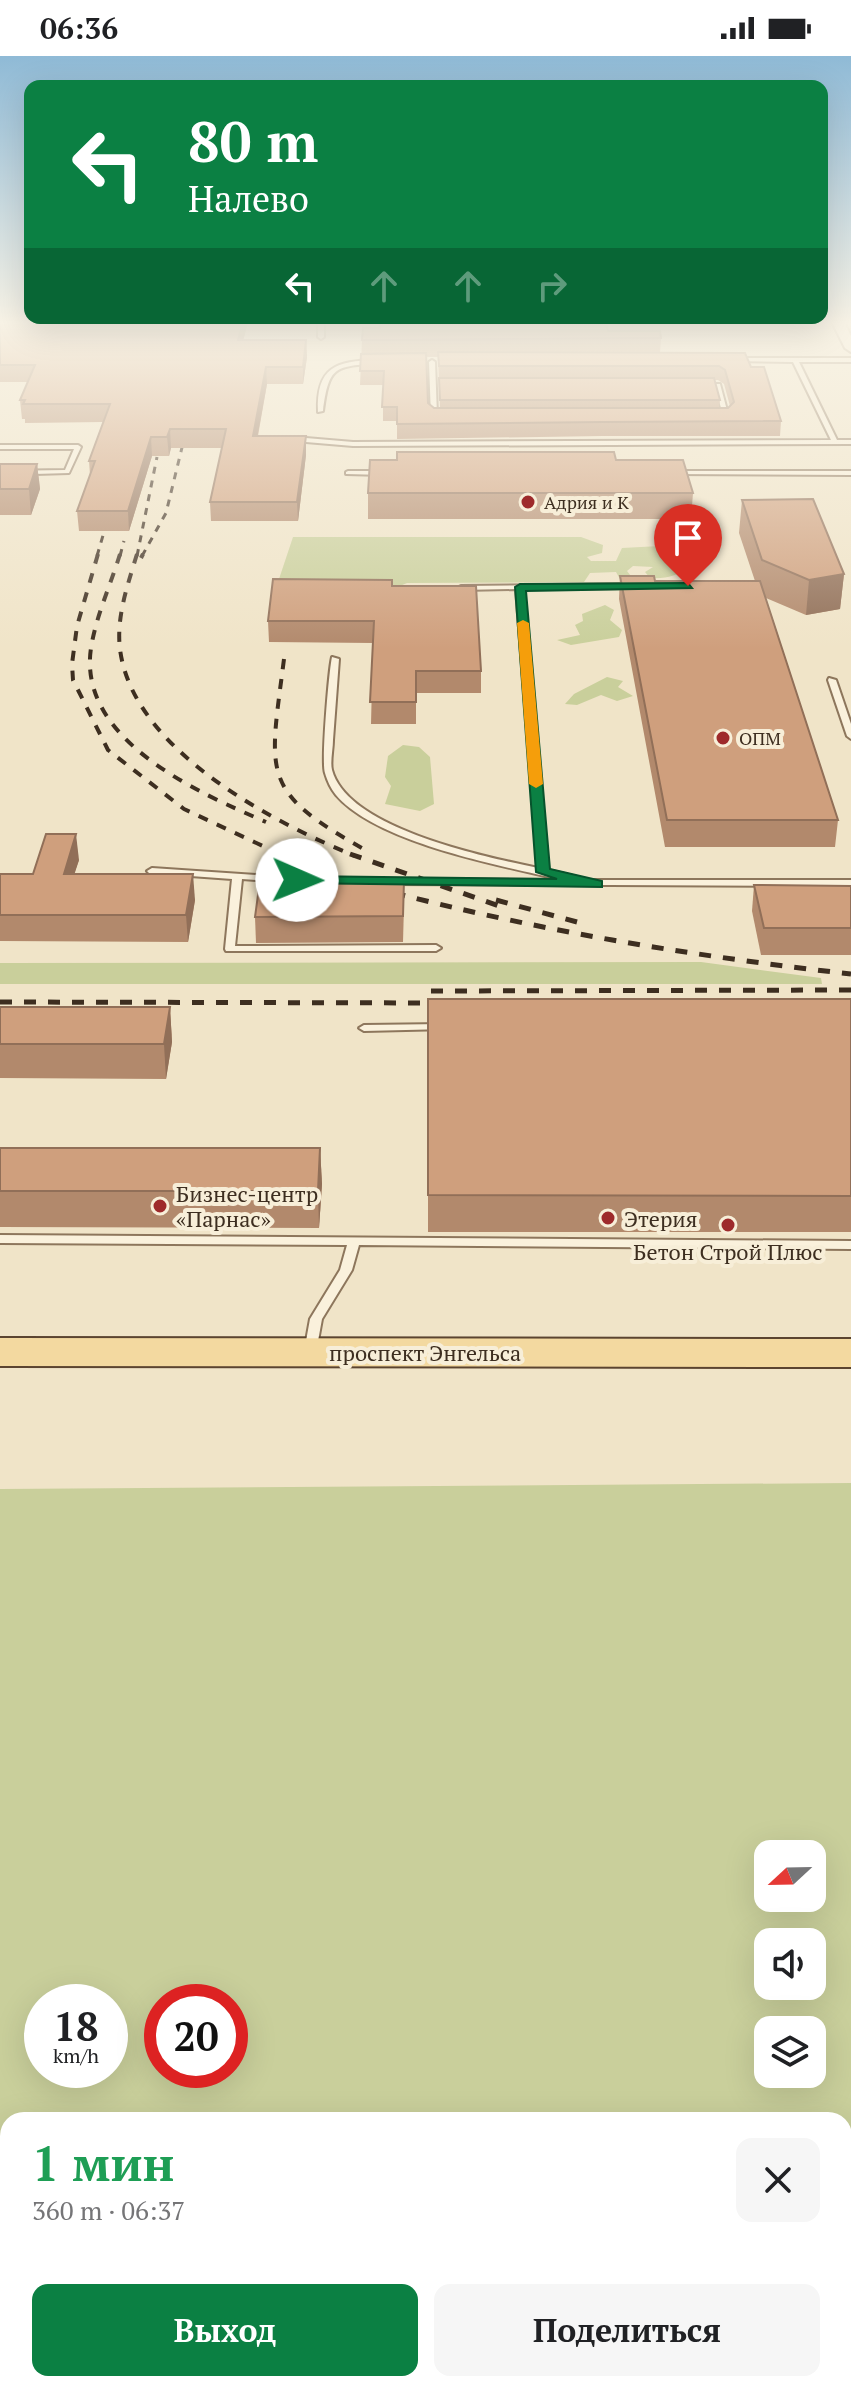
<!DOCTYPE html>
<html lang="ru">
<head>
<meta charset="utf-8">
<style>
	:root { --surface:#fff; --page:#f6f6f6; --text:#202124; --muted:#757577; --accent:#0b8043 }
	body { margin:0; font-family:"PT Serif",serif; background:var(--page); color:var(--text); height:100vh; display:flex; flex-direction:column; font-size:30px; white-space:nowrap }
	* { box-sizing:border-box; margin:0 }
	p { font-size:26px; color:var(--muted) }
	.icon { flex:none; width:44px; height:44px; fill:none; stroke:currentColor; stroke-width:2; stroke-linecap:round; stroke-linejoin:round }
	.map { position:relative; flex:1; overflow:hidden }
	.side { position:absolute; left:0px; top:2056px; width:852px; height:280px; display:flex; flex-direction:column; background:var(--surface); border-radius:24px 24px 0 0; box-shadow:0 8px 32px #0002 }
	.side>* { flex:none }
	.guide { position:absolute; left:24px; top:24px; width:804px; height:244px; border-radius:16px; box-shadow:0 8px 32px #0002; background:#0b8043; color:#fff; overflow:hidden }
	.needle { width:52px; rotate:248deg }
	.fabs { position:absolute; left:754px; top:1784px; display:grid; gap:16px }
	.fabs a { display:grid; place-items:center; width:72px; height:72px; border-radius:16px; background:var(--surface); box-shadow:0 8px 32px #0002; font-size:40px }
	.speed { position:absolute; left:24px; top:1928px; display:flex; gap:16px; font-size:40px; font-weight:700; text-align:center }
	.speed>* { display:grid; place-content:center; width:104px; height:104px; border-radius:50%; background:var(--surface); box-shadow:0 8px 32px #0002; line-height:1 }
	.speed small { font-size:20px; font-weight:400 }
	.speed .limit { border:12px solid #d22; background:#fff; color:#111 }
	.pin { position:absolute; display:grid; place-items:center; width:68px; height:68px; color:#fff; margin:-82px -34px; border-radius:50% 50% 50% 0; rotate:-45deg; box-shadow:0 0 8px #0007 }
	.pin .icon { rotate:45deg }
	.me { position:absolute; width:88px; margin:-44px; rotate:91deg; stroke-linejoin:round; filter:drop-shadow(0 0 6px #0008) }
	.turn { display:flex; align-items:center; gap:28px; height:168px; padding:0 32px; font-size:36px }
	.turn .icon { width:104px; height:104px; stroke-width:2.5 }
	.turn b { display:block; font-size:56px; line-height:68px }
	.lanes { display:flex; align-items:center; height:76px; padding:0 32px; background:#0003; justify-content:center; gap:40px; direction:ltr }
	.lanes .off { opacity:.35 }
	.round { display:grid; place-items:center; flex:none; width:84px; height:84px; border-radius:16px; background:var(--page) }
	.headline { display:flex; align-items:center; justify-content:space-between; height:136px; padding:0 32px }
	h1 { font-size:48px; font-weight:800; line-height:60px; color:#1e9e55 }
	.cta { display:flex; gap:16px; margin-top:auto; padding:16px 32px }
	.cta a { flex:1; height:92px; border-radius:16px; background:var(--accent); color:#fff; font-size:32px; font-weight:800; line-height:92px; text-align:center }
	.cta a+a { background:var(--page); color:var(--text) }
	.status { display:flex; justify-content:space-between; align-items:center; height:56px; padding:0 40px; background:var(--surface); direction:ltr }
	.status svg { height:22px; fill:currentColor }
	.map>svg:first-child { display:block }
	.green { fill:#c9cf9b; fill-rule:evenodd }
	.lines { fill:none; stroke-linecap:round; stroke-linejoin:round }
	.service-casing { stroke:#8d765c; stroke-width:4 }
	.minor-casing { stroke:#8d765c; stroke-width:4 }
	.primary-casing { stroke:#5b4430; stroke-width:4 }
	.service { fill:#faf1dc; fill-rule:evenodd }
	.minor { fill:#faf1dc; fill-rule:evenodd }
	.primary { fill:#f3d9a0; fill-rule:evenodd }
	.rail-far2 { stroke:#3d2e20; stroke-width:3; stroke-dasharray:7 7; stroke-linecap:butt }
	.rail-far1 { stroke:#3d2e20; stroke-width:4; stroke-dasharray:10 10; stroke-linecap:butt }
	.rail { stroke:#3d2e20; stroke-width:5; stroke-dasharray:12 12; stroke-linecap:butt }
	.wall { fill:#b2896c; fill-rule:evenodd }
	.shaded-wall { fill:#916f58 }
	.building { fill:#cf9f7d; stroke:#916f58; stroke-width:2 }
	.route { fill:#0b8043; stroke:#07532c; stroke-width:2 }
	.slow { fill:#f59e0b }
	.poi-dot { fill:#9e2a2b; stroke:#f7eed8; stroke-width:3 }
	.labels { text-anchor:middle; dominant-baseline:central; stroke-width:8; stroke-linejoin:round; paint-order:stroke }
	.far-poi-label { font-size:18px; fill:#3d2e20; stroke:#f7eed8; text-anchor:start }
	.poi-label { font-size:22px; fill:#3d2e20; stroke:#f7eed8; text-anchor:start }
	.street-label { font-size:22px; fill:#3d2e20; stroke:#f7eed8 }
</style>
</head>
<body>
<div class="status"><b>06:36</b><svg viewBox="0 0 49 12"><path d="M0 12V9h3v3zM5 12V6h3v6zM10 12V3h3v9zM15 12V0h3v12zM26 1h20v11H26zM47 4h2v5h-2z"/></svg></div>
<div class="map">
<svg width="851" height="2336" viewBox="0 0 851 2336">
	<rect width="100%" height="100%" fill="#f0e4c8"/>
	<!-- green -->
	<g class="green">
		<path d="M293 481H581L603 489 602 497 587 501 591 505H616L622 492 660 490 691 508C681 520 665 523 650 522L645 516 653 511 633 510 627 515 634 524 621 525 616 516 590 517 584 526 407 527 395 532 296 530 279 523Z"/>
		<polygon points="605,549 614,554 610,564 622,574 619,581 571,589 557,584 580,579 575,569 583,565 582,558"/>
		<polygon points="607,621 623,625 618,631 633,640 617,645 601,639 577,649 565,648 574,638"/>
		<polygon points="403,689 419,691 430,701 434,748 420,755 385,748 391,730 385,721 388,700"/>
		<polygon points="701,906 821,922 822,928 0,928 0,907"/>
		<path d="M851 1427V2283H844V2064H8V2282H0V1433ZM812 1798V1842H768V1798ZM812 1886V1930H768V1886ZM110 1946V2014H42V1946ZM230 1946V2014H162V1946ZM812 1974V2018H768V1974Z"/>
	</g>
	<g class="lines">
		<!-- service casing -->
		<g class="service-casing">
			<g id="service">
				<polygon points="318,266 324,266 324,281 321,283 318,281"/>
				<polygon points="734,302 851,302 851,306 799,306 837,384 851,384 851,388 353,390 306,386 303,384 306,382 353,386 831,384 793,306 732,305"/>
				<path d="M376 304 378 307C335 311 329 309 323 355L318 356C316 311 336 305 376 304Z"/>
				<polygon points="432,304 435,306 437,359 442,361 439,363 431,361 429,306"/>
				<polygon points="697,328 720,328 729,362 719,361 723,359 715,331 699,331"/>
				<polygon points="0,389 78,389 81,391 69,417 0,419 0,415 65,414 74,393 0,393"/>
				<polygon points="348,415 384,415 387,417 384,419 346,418 346,416"/>
				<polygon points="674,415 851,415 851,419 672,418 672,416"/>
				<path d="M636 528V532H633L524 533 548 814 577 821 578 824H851V830L387 828V824L390 823 563 824C502 810 377 787 336 739 331 733 327 724 325 717 321 707 329 614 332 601L339 603C337 630 335 657 333 684 333 693 330 706 332 714 348 773 486 801 538 812L516 533 461 534 457 532 461 530Z"/>
				<polygon points="829,622 836,624 851,668 851,683 847,680 828,624"/>
				<polygon points="152,812 303,822 305,824 300,827 242,823 235,890 436,889 441,892 436,895 226,895 225,893 232,823 149,817 147,815"/>
				<polygon points="444,968 448,969 449,971 448,973 364,975 359,972 364,969"/>
				<polygon points="0,1179 851,1185 851,1193 359,1189 352,1214 322,1263 316,1296 310,1300 304,1296 310,1263 340,1214 347,1189 0,1187"/>
			</g>
		</g>
		<!-- minor casing -->
		<g class="minor-casing">
			<polygon id="minor" points="832,266 844,266 851,280 851,296 845,292"/>
		</g>
		<!-- primary casing -->
		<g class="primary-casing">
			<polygon id="primary" points="0,1282 851,1283 851,1311 0,1310"/>
		</g>
		<!-- service -->
		<use href="#service" class="service"/>
		<!-- minor -->
		<use href="#minor" class="minor"/>
		<!-- primary -->
		<use href="#primary" class="primary"/>
		<!-- rail-far2 -->
		<g class="rail-far2">
			<polyline points="97,500 104,476"/>
			<polyline points="120,500 124,485"/>
			<polyline points="137,500 157,401"/>
			<polyline points="142,500 166,457 187,371"/>
		</g>
		<!-- rail-far1 -->
		<g class="rail-far1">
			<polyline points="98,498 77,570 72,608 73,624 108,694 184,753 284,800"/>
			<path d="M120 498C111 528 96 560 91 592 77 684 199 737 266 766"/>
			<path d="M137 498C128 528 116 561 120 593 132 693 272 766 355 800"/>
			<polyline points="141,502 143,498"/>
			<path d="M284 603C269 721 259 735 369 796"/>
		</g>
		<!-- rail -->
		<g class="rail">
			<path d="M280 798C335 824 401 839 460 853 589 883 719 903 851 918"/>
			<polyline points="350,798 505,852"/>
			<polyline points="496,844 577,866"/>
			<polyline points="431,935 851,934"/>
			<polyline points="0,946 452,947"/>
		</g>
	</g>
	<!-- wall -->
	<g class="wall">
		<polygon points="0,266 248,266 243,284 306,284 307,301 303,328 267,328 258,380 306,380 306,399 298,465 211,465 210,446 222,392 171,392 169,400 152,400 129,475 79,475 77,455 90,419 89,405 103,366 25,367 25,363 22,363 20,344 28,326 0,326"/>
		<path d="M608 275 661 282 660 297 751 311 781 365 780 380H602L397 383V365H383V329H360L362 284ZM426 301H438L440 352H434L428 347ZM714 324H718L724 328 730 350 728 352H719L720 344Z"/>
		<polygon points="616,404 693,437 691,463 368,463 368,437"/>
		<polygon points="0,408 37,408 40,433 31,459 0,459"/>
		<polygon points="742,444 844,518 840,553 806,559 766,542 838,764 835,791 665,791 619,543 620,520 655,525 755,525 739,477"/>
		<polygon points="392,530 481,615 481,637 416,637 416,668 371,668 373,587 269,586 268,565"/>
		<polygon points="79,804 74,818 195,844 188,886 0,885 0,818 33,818"/>
		<polygon points="754,829 851,830 851,899 761,899 752,855"/>
		<polygon points="404,850 403,886 256,887 255,861"/>
		<rect x="428" y="943" width="423" height="233"/>
		<polygon points="0,951 170,951 172,986 166,1023 0,1022"/>
		<polygon points="0,1092 320,1092 322,1128 319,1172 0,1171"/>
	</g>
	<!-- shaded-wall -->
	<g class="shaded-wall">
		<polygon points="243,266 248,266 239,301 238,284"/>
		<polygon points="306,284 307,301 303,328 303,311"/>
		<polygon points="266,311 267,328 254,399 253,380"/>
		<polygon points="170,373 171,392 169,400 167,381"/>
		<polygon points="306,380 306,399 298,465 297,446"/>
		<polygon points="151,381 152,400 129,475 128,455"/>
		<polygon points="37,408 40,433 31,459 29,433"/>
		<polygon points="844,518 840,553 806,559 809,524"/>
		<polygon points="76,778 79,804 66,844 64,818"/>
		<polygon points="193,818 195,844 188,886 186,859"/>
		<polygon points="170,951 172,986 166,1023 164,988"/>
		<polygon points="320,1092 322,1128 319,1172 318,1135"/>
	</g>
	<!-- building -->
	<g class="building">
		<polygon points="0,266 243,266 238,284 306,284 303,311 266,311 253,380 306,380 297,446 210,446 226,373 170,373 167,381 151,381 128,455 77,455 95,405 89,405 110,348 23,348 25,344 20,344 35,309 0,309"/>
		<polygon points="381,266 606,266 608,275 660,275 661,282 362,284 363,272 380,272"/>
		<polygon points="438,296 745,297 751,311 764,311 781,365 603,366 397,368 397,351 382,351 384,315 360,315 361,298 426,297 428,347 434,352 728,352 734,346 725,314 719,310 439,310"/>
		<polygon points="439,322 714,322 720,344 440,344"/>
		<polygon points="397,396 614,396 616,404 683,404 693,437 368,437 370,404 397,404"/>
		<polygon points="0,408 37,408 29,433 0,433"/>
		<polygon points="813,443 844,518 809,524 762,504 742,444"/>
		<polygon points="620,520 654,520 655,525 760,525 838,764 667,764"/>
		<polygon points="273,523 392,524 392,530 476,530 481,615 416,615 416,646 370,646 374,565 268,565"/>
		<polygon points="46,778 76,778 64,818 193,818 186,859 0,859 0,818 33,818"/>
		<polygon points="260,824 404,824 403,860 255,861"/>
		<polygon points="754,829 851,830 851,872 764,872"/>
		<polygon points="428,943 851,943 851,1140 428,1139"/>
		<polygon points="0,951 170,951 164,988 0,988"/>
		<polygon points="0,1092 320,1092 318,1135 0,1135"/>
	</g>
	<!-- sky -->
	<linearGradient id="sky" x2="0" y2="1"><stop stop-color="#8fbad6"/><stop offset="0.45" stop-color="#f8f3e6"/><stop offset="1" stop-color="#f8f3e6" stop-opacity="0"/></linearGradient>
	<rect width="851" height="593" fill="url(#sky)"/>
	<!-- route -->
	<polygon class="route" points="688,527 692,532 526,535 550,813 602,825 602,831 292,827 290,824 297,820 557,823 536,816 515,531 520,528"/>
	<!-- slow -->
	<polygon class="slow" points="523,564 529,567 543,728 536,732 529,728 517,567"/>
	<!-- markers -->
	<g class="poi-dot">
		<circle cx="528" cy="446" r="8"/>
		<circle cx="723" cy="682" r="8"/>
		<circle cx="160" cy="1150" r="8"/>
		<circle cx="608" cy="1162" r="8"/>
		<circle cx="728" cy="1169" r="8"/>
	</g>
	<g class="labels">
		<!-- far-poi labels -->
		<g class="far-poi-label">
			<text x="544" y="446">Адрия и К</text>
			<text x="739" y="682">ОПМ</text>
		</g>
		<!-- poi labels -->
		<g class="poi-label">
			<text x="176" y="1137">Бизнес-центр<tspan x="176" dy="25">«Парнас»</tspan></text>
			<text x="624" y="1162">Этерия</text>
			<text x="728" y="1195" text-anchor="middle">Бетон Строй Плюс</text>
		</g>
		<!-- street labels -->
		<g class="street-label">
			<text x="425" y="1296">проспект Энгельса</text>
		</g>
	</g>
</svg>
<div class="fabs">
<a><svg class="needle" viewBox="-14 -14 28 28"><path d="M0-13l5 13h-10z" fill="#e53935"/><path d="M0 13l5-13h-10z" fill="#757577"/></svg></a>
<a><svg class="icon" aria-label="sound" viewBox="0 0 24 24"><path d="M4 9h4l5-4v14l-5-4H4zM17 9q2 3 0 6"/></svg></a>
<a><svg class="icon" aria-label="layers" viewBox="0 0 24 24"><path d="M12 4l9 5-9 5-9-5zM3 14l9 5 9-5"/></svg></a>
</div>
<div class="speed"><div>18<small>km/h</small></div><div class="limit">20</div></div>
<div class="pin" style="left:688px;top:530px;background:#d93025"><svg class="icon" aria-label="arrive" viewBox="0 0 24 24"><path d="M6 21V4h12l-3 4 3 4H6"/></svg></div>
<svg class="me" style="left:297px;top:824px" viewBox="-20 -20 40 40"><circle r="19" fill="#fff"/><path d="M0-13L10 11 0 6-10 11z" fill="#0b8043"/></svg>
<div class="guide">
<div class="turn"><svg class="icon" aria-label="left" viewBox="0 0 24 24"><path d="M17 20v-9H6M10 6l-5 5 5 5"/></svg><div><b>80 m</b>Налево</div></div>
<div class="lanes"><svg class="icon" aria-label="left" viewBox="0 0 24 24"><path d="M17 20v-9H6M10 6l-5 5 5 5"/></svg><svg class="icon off" aria-label="ahead" viewBox="0 0 24 24"><path d="M12 20V5M6 11l6-6 6 6"/></svg><svg class="icon off" aria-label="ahead" viewBox="0 0 24 24"><path d="M12 20V5M6 11l6-6 6 6"/></svg><svg class="icon off" aria-label="right" viewBox="0 0 24 24"><path d="M7 20v-9h11M14 6l5 5-5 5"/></svg></div>
</div>
<section class="side">
<div class="headline"><div><h1>1 мин</h1><p>360 m · 06:37</p></div><a class="round"><svg class="icon" aria-label="close" viewBox="0 0 24 24"><path d="M6 6l12 12M18 6L6 18"/></svg></a></div>
<div class="cta"><a>Выход</a><a>Поделиться</a></div>
</section>
</div>
</body>
</html>
